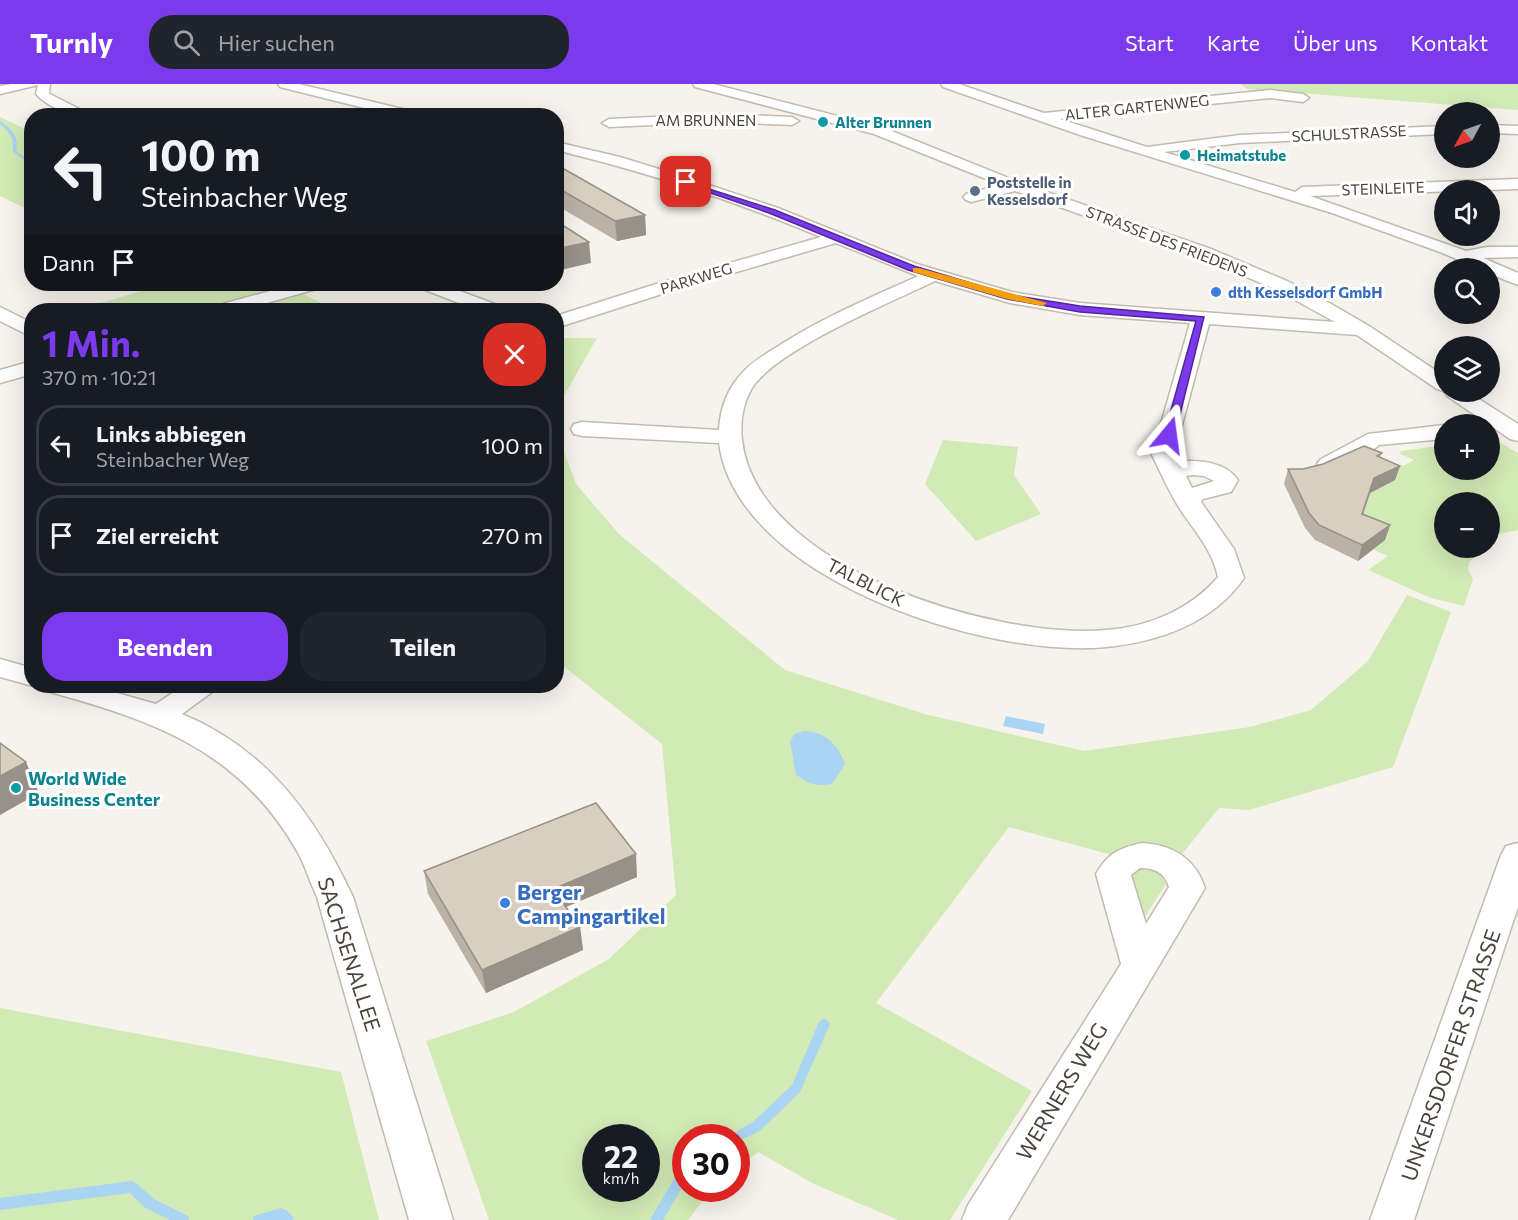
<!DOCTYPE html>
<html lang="de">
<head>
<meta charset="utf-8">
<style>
	:root { --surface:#171b24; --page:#20242c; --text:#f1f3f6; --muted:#9ea1a6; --line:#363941; --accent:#7c3aed }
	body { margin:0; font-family:Commissioner,sans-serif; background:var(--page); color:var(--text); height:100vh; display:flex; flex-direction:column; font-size:22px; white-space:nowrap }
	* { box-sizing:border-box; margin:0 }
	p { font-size:20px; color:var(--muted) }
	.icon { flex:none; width:33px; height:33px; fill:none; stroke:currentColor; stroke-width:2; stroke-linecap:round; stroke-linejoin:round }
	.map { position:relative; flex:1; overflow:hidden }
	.details { position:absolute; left:24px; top:219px; width:540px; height:390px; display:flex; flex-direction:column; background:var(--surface); border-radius:24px; box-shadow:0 6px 24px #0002 }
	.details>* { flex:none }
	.top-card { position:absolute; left:24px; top:24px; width:540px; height:183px; border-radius:24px; box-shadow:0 6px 24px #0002; background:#171b24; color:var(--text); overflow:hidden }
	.needle { width:39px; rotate:230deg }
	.fabs { position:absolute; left:1434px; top:18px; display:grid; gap:12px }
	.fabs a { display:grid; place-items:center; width:66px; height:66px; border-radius:50%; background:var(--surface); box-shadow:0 6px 24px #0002; font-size:30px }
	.speed { position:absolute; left:582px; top:1040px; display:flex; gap:12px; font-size:30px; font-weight:700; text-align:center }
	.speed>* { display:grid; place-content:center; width:78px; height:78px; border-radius:50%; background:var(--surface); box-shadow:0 6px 24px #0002; line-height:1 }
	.speed small { font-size:15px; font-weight:400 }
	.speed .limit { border:9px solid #d22; background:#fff; color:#111 }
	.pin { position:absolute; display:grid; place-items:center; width:51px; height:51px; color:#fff; margin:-26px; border-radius:12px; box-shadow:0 3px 9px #0006 }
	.me { position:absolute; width:66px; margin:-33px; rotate:16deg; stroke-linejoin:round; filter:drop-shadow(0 0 4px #0008) }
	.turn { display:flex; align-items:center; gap:21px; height:126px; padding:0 18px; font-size:27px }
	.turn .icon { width:78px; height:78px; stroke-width:2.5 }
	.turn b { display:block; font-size:42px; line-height:51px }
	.then { display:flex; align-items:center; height:57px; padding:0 18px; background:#0003; gap:12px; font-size:22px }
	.round { display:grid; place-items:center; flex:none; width:63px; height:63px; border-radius:24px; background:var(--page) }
	.summary { display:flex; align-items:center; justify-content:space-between; height:102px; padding:0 18px }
	h1 { font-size:36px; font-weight:700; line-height:45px; color:var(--accent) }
	.action { display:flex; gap:12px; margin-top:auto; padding:12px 18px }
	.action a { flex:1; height:69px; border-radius:24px; background:var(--accent); color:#fff; font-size:24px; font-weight:700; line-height:69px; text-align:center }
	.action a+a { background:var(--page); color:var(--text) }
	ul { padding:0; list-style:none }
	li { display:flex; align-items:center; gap:18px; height:81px; margin:0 12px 9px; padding:0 6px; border:3px solid var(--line); border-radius:24px }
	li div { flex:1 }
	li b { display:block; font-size:22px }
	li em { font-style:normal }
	header { display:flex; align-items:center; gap:36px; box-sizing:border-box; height:84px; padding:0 30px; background:var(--accent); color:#fff }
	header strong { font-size:28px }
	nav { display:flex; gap:33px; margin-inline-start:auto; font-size:21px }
	.search { width:420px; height:54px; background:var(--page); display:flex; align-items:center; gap:15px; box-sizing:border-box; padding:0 21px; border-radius:24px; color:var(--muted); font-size:22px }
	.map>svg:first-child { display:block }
	.green { fill:#d2eab5; fill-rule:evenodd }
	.water { fill:#a9d4f2 }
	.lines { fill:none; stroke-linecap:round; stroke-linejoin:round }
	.stream { fill:#a9d4f2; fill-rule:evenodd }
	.street-casing { stroke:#c2bbae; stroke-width:3 }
	.street { fill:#fff; fill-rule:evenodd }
	.wall { fill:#bab2a6 }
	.shaded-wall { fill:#979187 }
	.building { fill:#d8cfc1; stroke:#979187; stroke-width:1.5 }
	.route { fill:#7c3aed; stroke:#51269a; stroke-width:1.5 }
	.slow { fill:#f59e0b }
	.culture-dot { fill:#0f9aa8; stroke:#fff; stroke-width:2 }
	.service-dot { fill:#5c6f8a; stroke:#fff; stroke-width:2 }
	.shop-dot { fill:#3f7fe0; stroke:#fff; stroke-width:2 }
	.labels { text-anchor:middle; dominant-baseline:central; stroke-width:6; stroke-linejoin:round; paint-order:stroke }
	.far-street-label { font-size:15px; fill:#4b4439; stroke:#fff }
	.far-culture-label { font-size:15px; font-weight:bold; fill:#0d838f; stroke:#fff; text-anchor:start }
	.far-service-label { font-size:15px; font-weight:bold; fill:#4e5e75; stroke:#fff; text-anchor:start }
	.far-shop-label { font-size:15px; font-weight:bold; fill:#366cbe; stroke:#fff; text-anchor:start }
	.street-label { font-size:18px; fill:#4b4439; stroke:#fff }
	.culture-label { font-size:18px; font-weight:bold; fill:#0d838f; stroke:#fff; text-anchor:start }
	.near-shop-label { font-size:21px; font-weight:bold; fill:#366cbe; stroke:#fff; text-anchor:start }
	.near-street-label { font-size:21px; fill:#4b4439; stroke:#fff }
</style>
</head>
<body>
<header>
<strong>Turnly</strong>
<div class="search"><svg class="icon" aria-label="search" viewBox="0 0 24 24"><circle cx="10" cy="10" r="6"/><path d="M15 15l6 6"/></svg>Hier suchen</div>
<nav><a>Start</a><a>Karte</a><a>Über uns</a><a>Kontakt</a></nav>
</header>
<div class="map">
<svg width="1518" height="1136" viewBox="0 0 1518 1136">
	<rect width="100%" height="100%" fill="#f6f3ec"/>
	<!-- green -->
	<g class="green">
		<polygon points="1240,0 1518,0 1518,26 1247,5"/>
		<polygon points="0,33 31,48 31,127 0,112"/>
		<polygon points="153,200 282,200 336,226 236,226 222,218 194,226 77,226 158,202"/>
		<polygon points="557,254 597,254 557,324 556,254"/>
		<path d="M557 348 576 400 620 451 785 586 925 630 1084 667 1250 643 1311 626 1368 577 1407 511 1451 528 1393 683 1249 726 1219 724 1179 774 1112 771 1009 743 876 919 1032 1007 950 1136H898L814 1100 758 1068 737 1084 736 1053H686V1104H713L688 1136H489L426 957 514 928 609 875 676 811 662 660 557 577ZM596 1053H646V1104H596Z"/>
		<path d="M1444 352V386H1490V353L1518 369V446L1490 452V418H1444V464H1467L1466 465 1478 471 1469 478 1468 486 1473 495 1464 522 1431 514 1368 486 1388 472 1372 465 1384 456 1352 426C1364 404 1392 388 1414 376L1400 370 1401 367 1439 362 1428 353Z"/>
		<polygon points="943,356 1018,363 1014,391 1041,430 976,457 925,400"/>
		<polygon points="1144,783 1160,790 1166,800 1144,834 1129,790"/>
		<polygon points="0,924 341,988 379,1136 0,1136"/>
	</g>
	<!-- water -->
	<g class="water">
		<polygon points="1006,632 1045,640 1043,650 1003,642"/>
		<path d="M804 647C825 647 838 661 845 680L832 700C817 703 807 700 796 690L790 657 795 650Z"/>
	</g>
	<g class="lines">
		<!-- stream -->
		<g class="stream">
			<path d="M0 37C11 44 20 53 16 67L32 78V81L13 68C14 53 11 50 0 40Z"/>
			<polygon points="824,935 828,937 830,940 800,1008 761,1046 736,1059 736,1053 730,1053 732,1050 753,1038 792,1001 818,940 820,937"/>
			<polygon points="686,1080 686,1097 663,1136 650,1136 682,1081"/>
			<polygon points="132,1097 136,1099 154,1115 188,1132 189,1136 170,1136 144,1123 130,1109 0,1126 0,1114"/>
			<path d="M281 1124C287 1126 292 1130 294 1136H253L254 1132Z"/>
		</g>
		<!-- street casing -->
		<g class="street-casing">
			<g id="street">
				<path d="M12 0H50L49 9 50 10 93 32C74 32 49 25 36 10L38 1 0 10V2Z"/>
				<polygon points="278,0 299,0 419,29 420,32 396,32 280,3"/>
				<path d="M693 0H713L884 44 1021 99 1211 165 1287 197 1326 217 1369 242 1444 292V308H1468L1518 340V357L1510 355 1447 312 1444 307 1437 305 1357 251 1209 240 1174 371 1178 378C1198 375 1226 378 1238 396L1231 408 1203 415 1201 418 1234 465 1244 494C1213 539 1159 558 1106 563 989 575 737 496 719 359L582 352 574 350 571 345 574 340 582 338 719 346C720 324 728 303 744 287 753 277 766 270 777 263 821 234 870 214 918 192L836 159 668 208 556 244V232L656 200 821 153C735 117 647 88 556 66V58L620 73 691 95 778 124 917 180 1012 208 1080 219 1335 238 1275 205 1199 173 1015 107 971 118 966 116 963 113 966 110 1001 101 874 50 695 3ZM935 197 1010 219 1080 231 1190 239 1152 371C1161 389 1169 408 1180 425 1195 448 1212 465 1218 493 1190 526 1148 543 1106 546 997 556 756 484 742 356 740 338 743 319 752 304 777 265 892 218 935 197ZM1193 391 1204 392 1214 397 1192 404 1186 392Z"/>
				<polygon points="941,0 959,0 1044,29 1270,6 1303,10 1309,14 1303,18 1270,14 1060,35 1147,63 1240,51 1444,42 1444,50 1240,59 1164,68 1295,108 1302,103 1518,95 1518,105 1310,112 1466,167 1487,163 1518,163 1518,173 1483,174 1518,189 1518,201 1490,190 1490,184 1478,184 1440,168 1332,129 1083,52 943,3"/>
				<polygon points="719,30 792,33 799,37 792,41 719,38 609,43 602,39 609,35"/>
				<polygon points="1490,41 1518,42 1518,50 1490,49"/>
				<polygon points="296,200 323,200 320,204 241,226 213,226 215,222"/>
				<polygon points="417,200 441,200 500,222 502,226 477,226 420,204"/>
				<polygon points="0,223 32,239 32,253 0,237"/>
				<polygon points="32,277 32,290 0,299 0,286"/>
				<polygon points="1444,341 1444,355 1379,361 1365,372 1337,385 1329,387 1321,385 1317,380 1321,375 1368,350"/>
				<polygon points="0,575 32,584 33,602 0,593"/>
				<path d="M45 602H92L156 620 183 602H216L212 608 182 630C268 666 315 732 353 813L453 1136H409L317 813C310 798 305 781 297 767 239 666 154 637 50 608Z"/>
				<path d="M1142 759C1173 761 1195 774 1205 804L1008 1136H962L968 1121 1121 880 1096 790C1107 770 1119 764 1142 759ZM1140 784C1155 784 1165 789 1169 803L1146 840 1131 791Z"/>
				<polygon points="1518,759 1518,823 1414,1136 1370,1136 1501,771 1506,762"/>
			</g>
		</g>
		<!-- street -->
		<use href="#street" class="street"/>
	</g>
	<!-- wall -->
	<g class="wall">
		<polygon points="556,97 645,131 646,151 617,157 556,121"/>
		<polygon points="1382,369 1380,373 1400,382 1395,396 1370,409 1363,430 1390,441 1385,456 1358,477 1315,456 1305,444 1284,400 1288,385 1303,385 1323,380"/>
		<polygon points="424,787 637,793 566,823 580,843 583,866 486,909 428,810"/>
	</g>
	<!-- shaded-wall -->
	<g class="shaded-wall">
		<polygon points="645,131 646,151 617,157 615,137"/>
		<polygon points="589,158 591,179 556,187 556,165"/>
		<polygon points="1400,382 1395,396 1370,409 1358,445 1374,394"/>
		<polygon points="1390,441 1385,456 1358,477 1362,461"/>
		<polygon points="26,678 39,709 0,731 0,692"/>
		<polygon points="636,770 637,793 556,827 553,805"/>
		<polygon points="580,843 583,866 486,909 482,886"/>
	</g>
	<!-- building -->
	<g class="building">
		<polygon points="564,85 645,131 615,137 556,103 556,97"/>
		<polygon points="556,137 589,158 556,165"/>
		<polygon points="1364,362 1382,369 1377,372 1400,382 1374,394 1362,430 1390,441 1362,461 1319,441 1309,429 1288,385 1303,385 1323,380"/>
		<polygon points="0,659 26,678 0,692"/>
		<polygon points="596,719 636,770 553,805 580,843 482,886 424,787"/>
	</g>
	<!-- route -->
	<polygon class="route" points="684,97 775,126 914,182 1011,211 1080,222 1204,233 1175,351 1169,354 1164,351 1196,237 1080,228 1007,215 908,186 769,129 684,100"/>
	<!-- slow -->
	<polygon class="slow" points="913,184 919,184 1047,219 1043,222 1007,215 913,188"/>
	<!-- markers -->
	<g class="culture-dot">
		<circle cx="823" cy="38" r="6"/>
		<circle cx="1185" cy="71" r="6"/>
		<circle cx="16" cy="704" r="6"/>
	</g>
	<circle class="service-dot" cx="975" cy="107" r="6"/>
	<g class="shop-dot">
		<circle cx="1216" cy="208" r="6"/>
		<circle cx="505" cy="819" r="6"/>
	</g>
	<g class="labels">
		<!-- far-street labels -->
		<g class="far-street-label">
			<text transform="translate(1137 23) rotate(-6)">ALTER GARTENWEG</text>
			<text x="706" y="36">AM BRUNNEN</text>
			<text transform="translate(1349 49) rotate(-3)">SCHULSTRASSE</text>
			<text transform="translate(1383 104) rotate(-2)">STEINLEITE</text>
			<text transform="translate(1167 157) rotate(21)">STRASSE DES FRIEDENS</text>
			<text transform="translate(696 194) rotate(-17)">PARKWEG</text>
		</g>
		<!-- far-culture labels -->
		<g class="far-culture-label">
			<text x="835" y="38">Alter Brunnen</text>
			<text x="1197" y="71">Heimatstube</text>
		</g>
		<!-- far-service labels -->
		<g class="far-service-label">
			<text x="987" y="98">Poststelle in<tspan x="987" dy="17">Kesselsdorf</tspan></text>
		</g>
		<!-- far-shop labels -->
		<g class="far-shop-label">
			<text x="1228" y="208">dth Kesselsdorf GmbH</text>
		</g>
		<!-- street labels -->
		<g class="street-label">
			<text transform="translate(866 498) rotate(27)">TALBLICK</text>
		</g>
		<!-- culture labels -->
		<g class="culture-label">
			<text x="28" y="694">World Wide<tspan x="28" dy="21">Business Center</tspan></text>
		</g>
		<!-- near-shop labels -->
		<g class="near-shop-label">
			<text x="517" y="807">Berger<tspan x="517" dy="24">Campingartikel</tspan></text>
		</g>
		<!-- near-street labels -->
		<g class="near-street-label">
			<text transform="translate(350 870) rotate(72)">SACHSENALLEE</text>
			<text transform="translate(1450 971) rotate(-71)">UNKERSDORFER STRASSE</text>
			<text transform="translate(1061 1007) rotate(-59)">WERNERS WEG</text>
		</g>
	</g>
</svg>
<div class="fabs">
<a><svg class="needle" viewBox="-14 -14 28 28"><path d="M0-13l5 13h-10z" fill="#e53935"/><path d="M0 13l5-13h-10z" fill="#9ea1a6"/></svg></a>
<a><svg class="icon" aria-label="sound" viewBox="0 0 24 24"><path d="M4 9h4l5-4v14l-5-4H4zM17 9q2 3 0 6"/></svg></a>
<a><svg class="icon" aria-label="search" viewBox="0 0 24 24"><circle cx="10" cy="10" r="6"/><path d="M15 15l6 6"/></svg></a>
<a><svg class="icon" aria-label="layers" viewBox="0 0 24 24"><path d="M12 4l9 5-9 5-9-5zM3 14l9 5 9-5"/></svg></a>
<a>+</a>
<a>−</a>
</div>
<div class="speed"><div>22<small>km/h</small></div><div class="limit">30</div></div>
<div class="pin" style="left:686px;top:98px;background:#d93025"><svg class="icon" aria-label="arrive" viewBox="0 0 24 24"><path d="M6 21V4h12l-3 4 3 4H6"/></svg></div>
<svg class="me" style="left:1169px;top:351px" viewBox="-20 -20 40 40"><path d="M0-17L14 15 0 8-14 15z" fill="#7c3aed" stroke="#fff" stroke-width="4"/></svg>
<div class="top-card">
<div class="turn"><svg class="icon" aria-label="left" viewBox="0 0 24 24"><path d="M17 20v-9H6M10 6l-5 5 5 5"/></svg><div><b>100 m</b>Steinbacher Weg</div></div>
<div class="then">Dann<svg class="icon" aria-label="arrive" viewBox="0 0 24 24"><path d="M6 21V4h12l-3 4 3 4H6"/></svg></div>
</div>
<section class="details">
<div class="summary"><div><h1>1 Min.</h1><p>370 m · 10:21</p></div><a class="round" style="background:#d93025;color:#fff"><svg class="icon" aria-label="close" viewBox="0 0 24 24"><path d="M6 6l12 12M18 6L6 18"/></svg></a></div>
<ul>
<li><svg class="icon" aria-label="left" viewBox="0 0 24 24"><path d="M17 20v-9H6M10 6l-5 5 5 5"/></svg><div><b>Links abbiegen</b><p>Steinbacher Weg</p></div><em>100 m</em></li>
<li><svg class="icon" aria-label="arrive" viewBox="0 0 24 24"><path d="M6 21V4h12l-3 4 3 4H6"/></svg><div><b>Ziel erreicht</b></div><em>270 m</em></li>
</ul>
<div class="action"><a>Beenden</a><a>Teilen</a></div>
</section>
</div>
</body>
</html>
